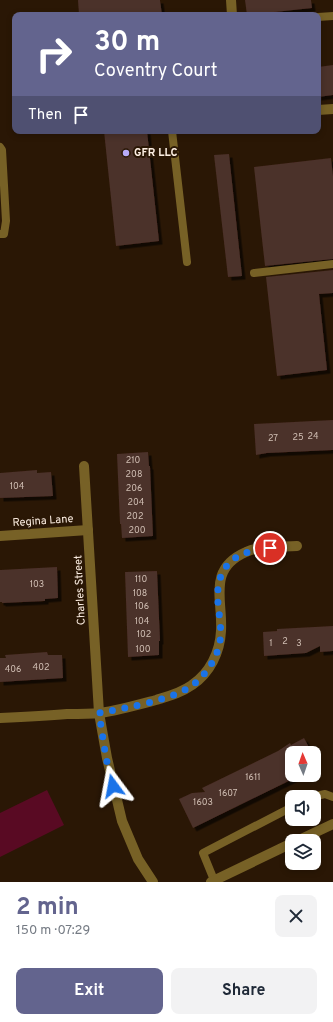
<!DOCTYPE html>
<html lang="en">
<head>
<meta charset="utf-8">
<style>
	:root { --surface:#fff; --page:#f2f2f3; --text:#1f2937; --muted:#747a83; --accent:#63648e }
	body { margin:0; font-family:Overpass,sans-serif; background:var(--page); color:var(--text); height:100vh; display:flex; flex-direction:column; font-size:15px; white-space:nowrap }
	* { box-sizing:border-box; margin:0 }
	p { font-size:13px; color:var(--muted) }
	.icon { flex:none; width:22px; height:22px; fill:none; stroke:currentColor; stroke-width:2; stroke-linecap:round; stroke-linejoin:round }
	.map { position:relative; height:882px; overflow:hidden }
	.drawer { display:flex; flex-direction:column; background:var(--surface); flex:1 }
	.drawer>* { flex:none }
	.guide { position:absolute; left:12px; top:12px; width:309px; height:122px; border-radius:8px; box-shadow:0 2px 6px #0003; background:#63648e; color:#fff; overflow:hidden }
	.needle { width:26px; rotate:358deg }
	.buttons { position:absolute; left:285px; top:746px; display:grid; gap:8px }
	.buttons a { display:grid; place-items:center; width:36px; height:36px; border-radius:8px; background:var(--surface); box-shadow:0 2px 6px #0003; font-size:20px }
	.pin { position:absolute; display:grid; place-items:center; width:34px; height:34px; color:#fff; margin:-17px; border:2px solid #fff; border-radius:50%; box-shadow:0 1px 4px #0007 }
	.me { position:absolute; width:44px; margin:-22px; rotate:347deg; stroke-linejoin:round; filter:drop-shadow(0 0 3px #0008) }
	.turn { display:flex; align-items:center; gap:14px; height:84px; padding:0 16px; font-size:18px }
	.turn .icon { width:52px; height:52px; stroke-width:2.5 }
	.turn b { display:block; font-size:28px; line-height:34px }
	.then { display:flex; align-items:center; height:38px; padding:0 16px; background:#0003; gap:8px; font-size:15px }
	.round { display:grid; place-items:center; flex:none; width:42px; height:42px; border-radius:8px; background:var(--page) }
	.overview { display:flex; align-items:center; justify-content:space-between; height:68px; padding:0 16px }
	h1 { font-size:24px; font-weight:700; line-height:30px; color:var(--accent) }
	.primary-button { display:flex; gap:8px; margin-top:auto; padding:8px 16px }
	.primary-button a { flex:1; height:46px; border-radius:8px; background:var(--accent); color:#fff; font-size:16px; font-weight:700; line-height:46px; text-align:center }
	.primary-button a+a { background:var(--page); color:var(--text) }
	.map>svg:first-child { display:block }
	.green { fill:#590a23 }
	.building { fill:#4c3029; filter:url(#shadow) }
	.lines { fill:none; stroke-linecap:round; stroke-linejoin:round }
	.lane { stroke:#776126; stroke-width:8 }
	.street { stroke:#776126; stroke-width:10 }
	.route { stroke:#1a73e8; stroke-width:7; stroke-dasharray:0 12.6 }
	.poi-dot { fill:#b7abf8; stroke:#2a1705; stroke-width:1.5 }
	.labels { text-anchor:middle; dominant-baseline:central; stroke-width:4; stroke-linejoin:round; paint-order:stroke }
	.number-label { font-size:9px; fill:#d1bfb4 }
	.poi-label { font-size:11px; font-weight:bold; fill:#fdefe3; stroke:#2a1705; text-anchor:start }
	.street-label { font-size:11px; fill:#fdefe3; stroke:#2a1705 }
</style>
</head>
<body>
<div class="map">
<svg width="333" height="882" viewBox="0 0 333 882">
	<defs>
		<filter id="shadow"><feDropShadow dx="3.5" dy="3.5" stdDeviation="0" flood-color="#0009"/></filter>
	</defs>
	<rect width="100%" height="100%" fill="#2a1705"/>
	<!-- green -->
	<polygon class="green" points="47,790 64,825 0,857 0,813"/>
	<!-- building -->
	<g class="building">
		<polygon points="78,0 160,0 162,15 79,15"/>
		<polygon points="245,0 311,0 312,8 247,15"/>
		<polygon points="333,65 333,95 318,97 318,67"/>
		<polygon points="104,131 147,131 159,241 116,246"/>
		<polygon points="229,154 242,276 228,277 214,155"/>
		<polygon points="331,158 333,176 333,259 265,266 254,167"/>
		<polygon points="333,270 333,293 319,294 327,370 277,376 266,277"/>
		<polygon points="333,420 333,450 267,453 256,455 254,424"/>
		<polygon points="148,452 149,466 150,466 153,536 122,538 121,524 120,524 117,454"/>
		<polygon points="37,470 37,473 51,472 53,496 0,498 0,473"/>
		<polygon points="57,567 58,598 45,599 45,601 2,603 2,602 0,602 0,570"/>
		<polygon points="157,571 160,641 159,641 159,655 128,657 125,572"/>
		<polygon points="333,626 333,651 320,652 320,646 306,653 264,656 263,632 277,631 277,629"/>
		<polygon points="47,652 48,655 62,655 63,678 0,682 0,658 6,658 5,655"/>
		<polygon points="304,738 312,753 292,753 292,775 301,775 193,828 179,799 192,793 205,792 202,788 278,751 290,743 291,745"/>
	</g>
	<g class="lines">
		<!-- lane -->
		<g class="lane">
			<polyline points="318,17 333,16"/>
			<polyline points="172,131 187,262"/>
			<polyline points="0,147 2,150 6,221 4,234 0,234"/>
			<polyline points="254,273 333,264"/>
			<polyline points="312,797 325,794 333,797"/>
			<polyline points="214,880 203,853 292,807"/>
		</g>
		<!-- street -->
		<g class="street">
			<polyline points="231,0 232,15"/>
			<polyline points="318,110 333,109"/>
			<polyline points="84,466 99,713 107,758 122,821 138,859 153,882"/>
			<polyline points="0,536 88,530"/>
			<path d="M0 718C22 717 44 716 67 714 78 714 89 714 100 713 119 710 137 705 156 700 169 696 181 693 192 685 210 673 220 652 221 631 223 600 207 569 246 552 261 545 281 547 297 546"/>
			<polyline points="297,841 333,824"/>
			<polyline points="211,882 292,843"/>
		</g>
	</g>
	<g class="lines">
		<!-- route -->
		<path class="route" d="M113 786 106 758 99 713C124 708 175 700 194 684 206 674 215 661 219 646 224 627 216 608 218 589 221 559 244 550 270 548"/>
	</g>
	<!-- markers -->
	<circle class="poi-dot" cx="126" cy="153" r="4"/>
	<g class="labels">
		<!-- number labels -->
		<g class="number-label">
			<text x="313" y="436">24</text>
			<text x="298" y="437">25</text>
			<text x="273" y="438">27</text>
			<text x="133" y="460">210</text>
			<text x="134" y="474">208</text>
			<text x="17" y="486">104</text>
			<text x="134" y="488">206</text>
			<text x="136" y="502">204</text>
			<text x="135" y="516">202</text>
			<text x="137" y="530">200</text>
			<text x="141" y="579">110</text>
			<text x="37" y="584">103</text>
			<text x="140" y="593">108</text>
			<text x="142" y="606">106</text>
			<text x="142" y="621">104</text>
			<text x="144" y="634">102</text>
			<text x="285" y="641">2</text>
			<text x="271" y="643">1</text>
			<text x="299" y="643">3</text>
			<text x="143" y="649">100</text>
			<text x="41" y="667">402</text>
			<text x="13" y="669">406</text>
			<text x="253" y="777">1611</text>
			<text x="228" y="793">1607</text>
			<text x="203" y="802">1603</text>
		</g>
		<!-- poi labels -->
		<g class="poi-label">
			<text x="134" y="153">GFR LLC</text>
		</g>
		<!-- street labels -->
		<g class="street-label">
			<text transform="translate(43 521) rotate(-4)">Regina Lane</text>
			<text transform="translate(80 590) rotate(-93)">Charles Street</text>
		</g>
	</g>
</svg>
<div class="buttons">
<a><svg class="needle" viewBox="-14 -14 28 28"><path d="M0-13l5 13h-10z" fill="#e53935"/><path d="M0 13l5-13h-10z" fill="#747a83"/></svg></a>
<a><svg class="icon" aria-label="sound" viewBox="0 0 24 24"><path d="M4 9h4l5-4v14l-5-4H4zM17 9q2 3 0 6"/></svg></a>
<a><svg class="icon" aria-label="layers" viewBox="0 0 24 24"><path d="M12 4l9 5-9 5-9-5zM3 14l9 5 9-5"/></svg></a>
</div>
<div class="pin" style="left:270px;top:548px;background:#d93025"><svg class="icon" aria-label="arrive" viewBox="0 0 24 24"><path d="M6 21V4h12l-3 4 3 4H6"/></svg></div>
<svg class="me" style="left:113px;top:786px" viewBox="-20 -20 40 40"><path d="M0-17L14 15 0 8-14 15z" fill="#1a73e8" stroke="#fff" stroke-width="4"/></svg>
<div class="guide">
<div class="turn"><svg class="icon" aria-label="right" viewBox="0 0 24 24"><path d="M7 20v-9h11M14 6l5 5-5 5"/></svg><div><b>30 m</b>Coventry Court</div></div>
<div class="then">Then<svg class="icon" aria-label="arrive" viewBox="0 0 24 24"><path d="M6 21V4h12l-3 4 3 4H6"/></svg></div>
</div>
</div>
<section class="drawer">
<div class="overview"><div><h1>2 min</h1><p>150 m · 07:29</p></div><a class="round"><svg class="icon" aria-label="close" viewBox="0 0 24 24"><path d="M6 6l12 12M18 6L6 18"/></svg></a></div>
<div class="primary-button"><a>Exit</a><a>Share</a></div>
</section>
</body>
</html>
